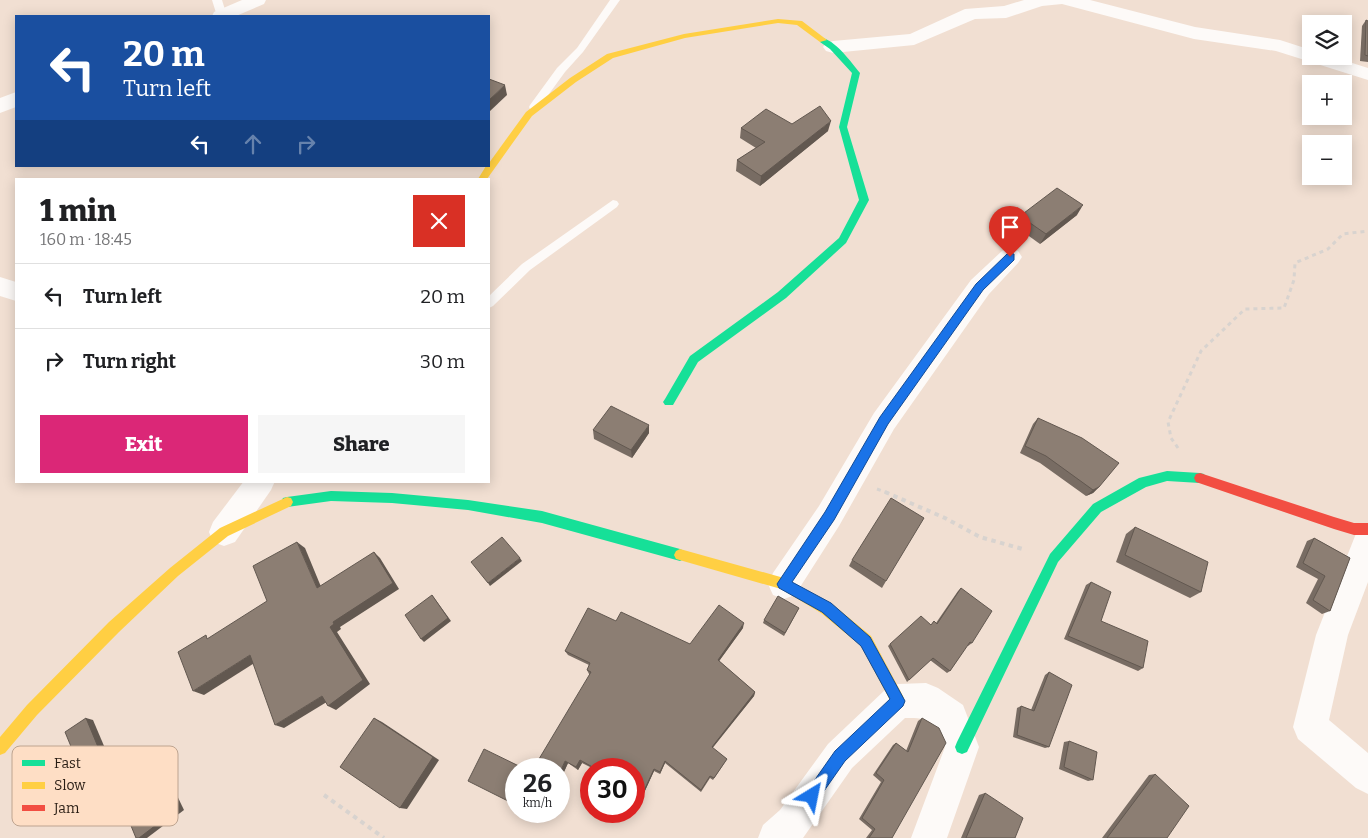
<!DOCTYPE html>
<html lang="en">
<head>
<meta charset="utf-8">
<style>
	:root { --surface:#fff; --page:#f6f6f6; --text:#202124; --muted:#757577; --line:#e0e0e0; --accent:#db2777 }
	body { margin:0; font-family:Bitter,serif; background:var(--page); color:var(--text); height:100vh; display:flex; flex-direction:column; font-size:19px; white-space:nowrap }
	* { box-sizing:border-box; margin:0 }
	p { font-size:16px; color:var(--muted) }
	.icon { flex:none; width:28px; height:28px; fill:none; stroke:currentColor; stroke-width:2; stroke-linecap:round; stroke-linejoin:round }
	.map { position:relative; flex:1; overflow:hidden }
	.side { position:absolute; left:15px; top:178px; width:475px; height:305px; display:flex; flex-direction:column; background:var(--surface); border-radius:0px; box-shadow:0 2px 12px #0003 }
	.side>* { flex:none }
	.hud { position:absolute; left:15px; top:15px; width:475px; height:152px; border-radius:0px; box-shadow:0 2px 12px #0003; background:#1a4fa0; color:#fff; overflow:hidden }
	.controls { position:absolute; left:1302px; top:15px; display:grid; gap:10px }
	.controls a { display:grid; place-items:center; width:50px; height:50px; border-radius:0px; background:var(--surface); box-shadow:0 2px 12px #0003; font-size:25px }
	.speed { position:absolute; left:505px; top:758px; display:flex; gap:10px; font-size:25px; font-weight:700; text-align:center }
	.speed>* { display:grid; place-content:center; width:65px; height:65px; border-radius:50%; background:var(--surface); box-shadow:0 2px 12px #0003; line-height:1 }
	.speed small { font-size:12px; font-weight:400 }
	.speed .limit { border:8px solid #d22; background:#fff; color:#111 }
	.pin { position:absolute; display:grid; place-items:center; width:42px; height:42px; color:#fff; margin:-51px -21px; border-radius:50% 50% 50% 0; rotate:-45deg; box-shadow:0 0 5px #0007 }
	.pin .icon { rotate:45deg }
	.me { position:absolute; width:55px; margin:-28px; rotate:35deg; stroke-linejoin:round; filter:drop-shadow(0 0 4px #0008) }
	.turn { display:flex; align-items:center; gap:18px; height:105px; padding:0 25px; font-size:22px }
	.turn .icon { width:65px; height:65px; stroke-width:2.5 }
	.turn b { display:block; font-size:35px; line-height:42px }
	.lanes { display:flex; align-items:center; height:48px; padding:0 25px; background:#0003; justify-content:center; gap:25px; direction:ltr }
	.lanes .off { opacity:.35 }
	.round { display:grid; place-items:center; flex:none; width:52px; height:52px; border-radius:0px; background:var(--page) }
	.overview { display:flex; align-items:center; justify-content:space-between; height:85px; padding:0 25px }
	h1 { font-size:30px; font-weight:800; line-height:38px }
	.action { display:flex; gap:10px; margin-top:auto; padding:10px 25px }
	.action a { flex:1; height:58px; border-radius:0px; background:var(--accent); color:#fff; font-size:20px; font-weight:800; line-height:58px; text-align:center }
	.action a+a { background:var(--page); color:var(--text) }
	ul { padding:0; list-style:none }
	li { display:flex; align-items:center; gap:15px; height:65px; padding:0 25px; border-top:1px solid var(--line) }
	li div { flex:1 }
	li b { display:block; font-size:19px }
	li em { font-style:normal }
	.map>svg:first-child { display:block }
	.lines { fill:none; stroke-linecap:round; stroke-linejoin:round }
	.path-far1 { stroke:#d8d3cf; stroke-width:3; stroke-dasharray:4 4; stroke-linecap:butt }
	.path { stroke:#d8d3cf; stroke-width:4; stroke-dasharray:4.5 4.5; stroke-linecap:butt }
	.lane { fill:#fdfaf8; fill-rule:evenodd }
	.street { fill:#fdfaf8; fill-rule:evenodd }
	.fast { fill:#16e098; fill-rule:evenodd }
	.slow { fill:#ffcf43; fill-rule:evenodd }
	.jam { fill:#f24e42; fill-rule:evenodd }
	.wall { fill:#786c63 }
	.shaded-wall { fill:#625850 }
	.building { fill:#8c7e73; stroke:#625850 }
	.route { fill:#1a73e8; stroke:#114b97 }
	.key { fill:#fedec5; stroke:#bea490; stroke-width:1 }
	.key-label { font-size:14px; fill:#281c13 }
</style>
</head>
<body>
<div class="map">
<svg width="1368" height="838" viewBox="0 0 1368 838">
	<rect width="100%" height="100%" fill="#f1dfd2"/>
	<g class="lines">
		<!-- path-far1 -->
		<g class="path-far1">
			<polyline points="1178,448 1171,438 1168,422 1201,351 1245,309 1284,308 1294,280 1295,263 1328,249 1343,234 1368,231"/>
			<polyline points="877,489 888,493"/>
		</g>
		<!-- path -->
		<g class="path">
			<polyline points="885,492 945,518 980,537 1026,550"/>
			<polyline points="324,795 384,838"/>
		</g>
		<!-- lane -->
		<g class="lane">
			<polygon points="212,0 222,0 227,16 217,16"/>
			<polygon points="610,0 620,0 583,52 565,72 538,109 530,109 529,107 530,105 557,68 577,48"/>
			<polygon points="613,200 617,201 619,204 617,207 530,270 493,306 489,308 489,296 522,264"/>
		</g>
		<!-- street -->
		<g class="street">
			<polygon points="242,0 266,0 264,4 236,16 212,16 214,12"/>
			<polygon points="1024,0 1090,0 1195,27 1280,40 1311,50 1311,56 1330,56 1368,68 1368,80 1276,51 1194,39 1062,4 1042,6 1006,18 975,19 914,45 833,53 826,51 823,47 826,43 833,41 910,34 965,9 1004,6"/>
			<polygon points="16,92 16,107 0,113 0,98"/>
			<polygon points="1010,248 1018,251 1022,257 1018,263 989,294 894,429 839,526 795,595 784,599 773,595 768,584 773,573 819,506 874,413 971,280 1002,251"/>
			<polygon points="0,277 16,282 16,301 0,296"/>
			<polygon points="244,481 275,481 271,490 235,542 224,546 213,542 209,532 213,522"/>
			<polygon points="1368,527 1368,582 1348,635 1329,720 1368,753 1368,794 1356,788 1298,739 1293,727 1316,635 1357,531"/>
			<path d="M926 683 938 688 963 705 979 747 947 838H911L945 747C936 723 931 717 905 718L852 768 803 838H758L763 825 780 810 828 744 886 689 898 684Z"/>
		</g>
		<!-- fast -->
		<g class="fast">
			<path d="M820 38C833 37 852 63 860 73L847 127 869 200 846 243 786 298 698 362 673 405H665L663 402 665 399 690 356 778 292 839 238 859 200 839 127 852 73 830 49 820 42Z"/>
			<polygon points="1167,471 1200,473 1204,474 1206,478 1204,482 1200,483 1167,481 1146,487 1101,512 1058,562 967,752 962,754 957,752 955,747 957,742 1050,554 1093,504 1139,478"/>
			<polygon points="331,491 392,493 468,500 542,511 680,549 684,551 686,555 684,559 680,561 542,523 468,510 392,503 331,501 287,507 283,506 281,502 283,498 287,497"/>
		</g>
		<!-- slow -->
		<g class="slow">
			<polygon points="778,19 802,21 827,40 820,42 797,25 778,23 685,38 613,58 576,82 532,116 487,179 478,179 486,166 489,166 489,163 526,112 570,78 607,54 684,34"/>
			<polygon points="287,497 291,498 293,502 291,506 228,536 178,576 119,632 37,715 5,753 0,755 0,737 27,705 109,622 170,568 220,528"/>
			<polygon points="680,549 784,578 831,603 871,636 903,696 905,701 903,706 898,708 893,706 861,646 821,613 781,589 676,559 674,555 676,551"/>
		</g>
		<!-- jam -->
		<polygon class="jam" points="1200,473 1334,517 1354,523 1368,523 1368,535 1354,535 1334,529 1196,482 1194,478 1196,474"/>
	</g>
	<!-- wall -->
	<g class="wall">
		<polygon points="1366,20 1368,21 1368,62 1360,61 1362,26"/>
		<polygon points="792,124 828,131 760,186 736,171 737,160 756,148 740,138 741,128"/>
		<polygon points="1077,215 1040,244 1015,226 1020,216"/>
		<polygon points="1038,418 1099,487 1093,493 1086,496 1040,463 1020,453 1033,424"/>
		<polygon points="593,430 649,433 632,458 594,439"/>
		<polygon points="1135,527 1201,592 1190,598 1116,562 1126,534"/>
		<polygon points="1314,538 1350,558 1330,611 1322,614 1306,603 1318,579 1296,567 1307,541"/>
		<polygon points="852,560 886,581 882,588 849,566"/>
		<polygon points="1091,582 1101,621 1143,668 1138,671 1064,639 1086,585"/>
		<polygon points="961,588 972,643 968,646 967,645 950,671 947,673 930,660 907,682 888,646 890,644 931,625 934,621 936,623 958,591"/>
		<polygon points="799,608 784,636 763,623 764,620"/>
		<polygon points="616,621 690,644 743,628 719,661 755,692 754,696 712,748 727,759 713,780 710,778 701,792 665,763 660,774 654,771 643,795 634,790 634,769 594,769 582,763 578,770 568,763 559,783 590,674 589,674 587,670 589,665 568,655 565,651"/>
		<polygon points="1049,672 1049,747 1045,748 1013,737 1017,708 1021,706 1031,710 1045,675"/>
		<polygon points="922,718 892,838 866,838 872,830 859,819 881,782 873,775 893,745 896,743 906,751 918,721"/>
		<polygon points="1069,741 1093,780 1088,781 1059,769 1064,742"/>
		<polygon points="1155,774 1167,838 1102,838 1149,775"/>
		<polygon points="985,793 1015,838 961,838 979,795"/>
	</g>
	<!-- shaded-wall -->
	<g class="shaded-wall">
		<polygon points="505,85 507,95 489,112 489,100"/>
		<polygon points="831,121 828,131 760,186 761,176"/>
		<polygon points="1083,205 1077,215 1040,244 1046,234"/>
		<polygon points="649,425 649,433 632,458 631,450"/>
		<polygon points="1099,487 1093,493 1086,496 1093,490"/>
		<polygon points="297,542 305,548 324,594 317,588"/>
		<polygon points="374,552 380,558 399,589 340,627 341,629 337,632 370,684 336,710 328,706 330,627"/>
		<polygon points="520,558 522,561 490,586 488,583"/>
		<polygon points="432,595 451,621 424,642 421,639"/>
		<polygon points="744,623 743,628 717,664 718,660"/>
		<polygon points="250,655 259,660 204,695 193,691"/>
		<polygon points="755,692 754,696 711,750 712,747"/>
		<polygon points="322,696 330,700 284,728 275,725"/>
		<polygon points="86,718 93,720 110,760 90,775 82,773"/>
		<polygon points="374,718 382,722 439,760 407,809 400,808"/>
		<polygon points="580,760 582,763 578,770 576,767"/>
		<polygon points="565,761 568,763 559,783 559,775"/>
		<polygon points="665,761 665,763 660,774 660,772"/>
		<polygon points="654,769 654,771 643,795 643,793"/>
		<polygon points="164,782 171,783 184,810 147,838 139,838"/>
		<polygon points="542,811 546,811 543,818 539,817"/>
	</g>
	<!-- building -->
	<g class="building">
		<polygon points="1366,20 1368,21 1368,56 1365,55"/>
		<polygon points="489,79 505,85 489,100"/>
		<polygon points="820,106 831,121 761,176 737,160 765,142 741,128 766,109 792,124"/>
		<polygon points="1057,188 1083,205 1046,234 1020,216"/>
		<polygon points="611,406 649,425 631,450 593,430"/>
		<polygon points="1038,418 1082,438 1119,463 1099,487 1093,490 1046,456 1025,446"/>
		<polygon points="891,498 924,518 886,581 852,560"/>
		<polygon points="1135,527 1208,562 1201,592 1125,555"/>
		<polygon points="502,537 520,558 488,583 471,562"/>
		<polygon points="1314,538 1350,558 1330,611 1313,600 1325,576 1303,563"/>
		<polygon points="297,542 317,588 374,552 393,583 333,622 334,624 330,627 363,680 328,706 322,696 275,725 250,655 193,691 178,652 206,635 207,639 267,601 253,566"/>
		<polygon points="1091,582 1111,592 1101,621 1148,641 1143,668 1068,636"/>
		<polygon points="961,588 992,611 972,643 970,642 950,671 933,658 909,680 890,644 921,616 931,625 934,621 937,624"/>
		<polygon points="432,595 448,618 421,639 405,615"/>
		<polygon points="778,596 799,608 785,633 764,620"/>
		<polygon points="719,605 744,623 718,660 755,692 712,747 727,759 714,778 710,776 701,790 665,761 660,772 654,769 643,793 634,788 634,769 596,769 580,760 576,767 565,761 559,775 559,769 533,769 591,672 587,670 590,663 565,651 588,608 616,621 621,612 690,644"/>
		<polygon points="1049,672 1072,685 1049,747 1017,735 1021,706 1034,711"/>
		<polygon points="86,718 103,759 82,773 65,732"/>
		<polygon points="374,718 433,757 400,808 340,767"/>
		<polygon points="922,718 939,728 946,743 892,838 869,838 875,829 862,818 884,780 876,773 896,743 908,752"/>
		<polygon points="1069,741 1097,752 1093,780 1064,767"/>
		<polygon points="484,749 525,769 516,769 516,805 468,781"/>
		<polygon points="1155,774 1189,806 1167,838 1107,838"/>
		<polygon points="164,782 177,809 139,838 136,838 125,811"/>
		<polygon points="985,793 1023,818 1015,838 966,838"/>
		<polygon points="528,811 542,811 539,817"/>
	</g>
	<!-- route -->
	<polygon class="route" points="1010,253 1014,254 1014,260 983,290 888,424 834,520 792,582 831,603 870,637 905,701 903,706 845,761 817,801 812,804 807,801 804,796 807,791 835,751 890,699 861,646 822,612 779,588 777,584 825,512 880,417 976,284 1007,254"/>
	<!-- legend -->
	<rect x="12" y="746" width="166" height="80" rx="8" class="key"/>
	<rect x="22" y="760" width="23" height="6" fill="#16e098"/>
	<rect x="22" y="782" width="23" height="7" fill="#ffcf43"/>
	<rect x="22" y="805" width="23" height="6" fill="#f24e42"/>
	<g class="key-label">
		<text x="54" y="768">Fast</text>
		<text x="54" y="790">Slow</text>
		<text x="54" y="813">Jam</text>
	</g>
</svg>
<div class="controls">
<a><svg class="icon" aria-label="layers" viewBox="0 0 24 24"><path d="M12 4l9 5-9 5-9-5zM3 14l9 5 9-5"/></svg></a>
<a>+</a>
<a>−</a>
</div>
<div class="speed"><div>26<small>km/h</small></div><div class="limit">30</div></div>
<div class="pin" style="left:1010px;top:257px;background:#d93025"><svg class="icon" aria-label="arrive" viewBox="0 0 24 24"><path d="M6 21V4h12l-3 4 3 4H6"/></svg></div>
<svg class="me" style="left:812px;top:796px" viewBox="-20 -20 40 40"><path d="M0-17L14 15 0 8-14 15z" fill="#1a73e8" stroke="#fff" stroke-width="4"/></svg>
<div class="hud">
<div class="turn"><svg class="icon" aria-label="left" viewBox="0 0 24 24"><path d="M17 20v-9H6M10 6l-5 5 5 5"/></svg><div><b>20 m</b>Turn left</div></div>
<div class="lanes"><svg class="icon" aria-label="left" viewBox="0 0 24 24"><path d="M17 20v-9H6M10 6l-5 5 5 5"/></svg><svg class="icon off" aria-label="ahead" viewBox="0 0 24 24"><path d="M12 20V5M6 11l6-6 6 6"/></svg><svg class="icon off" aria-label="right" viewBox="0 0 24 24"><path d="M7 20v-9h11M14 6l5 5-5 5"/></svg></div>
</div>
<section class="side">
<div class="overview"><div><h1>1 min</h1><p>160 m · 18:45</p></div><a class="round" style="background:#d93025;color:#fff"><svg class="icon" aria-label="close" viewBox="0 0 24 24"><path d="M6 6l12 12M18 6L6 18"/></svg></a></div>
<ul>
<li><svg class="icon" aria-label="left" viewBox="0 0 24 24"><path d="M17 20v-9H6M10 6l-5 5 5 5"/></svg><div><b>Turn left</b></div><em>20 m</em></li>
<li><svg class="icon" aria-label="right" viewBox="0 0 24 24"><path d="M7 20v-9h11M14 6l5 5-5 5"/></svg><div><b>Turn right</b></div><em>30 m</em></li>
</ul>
<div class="action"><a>Exit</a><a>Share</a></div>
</section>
</div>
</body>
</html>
